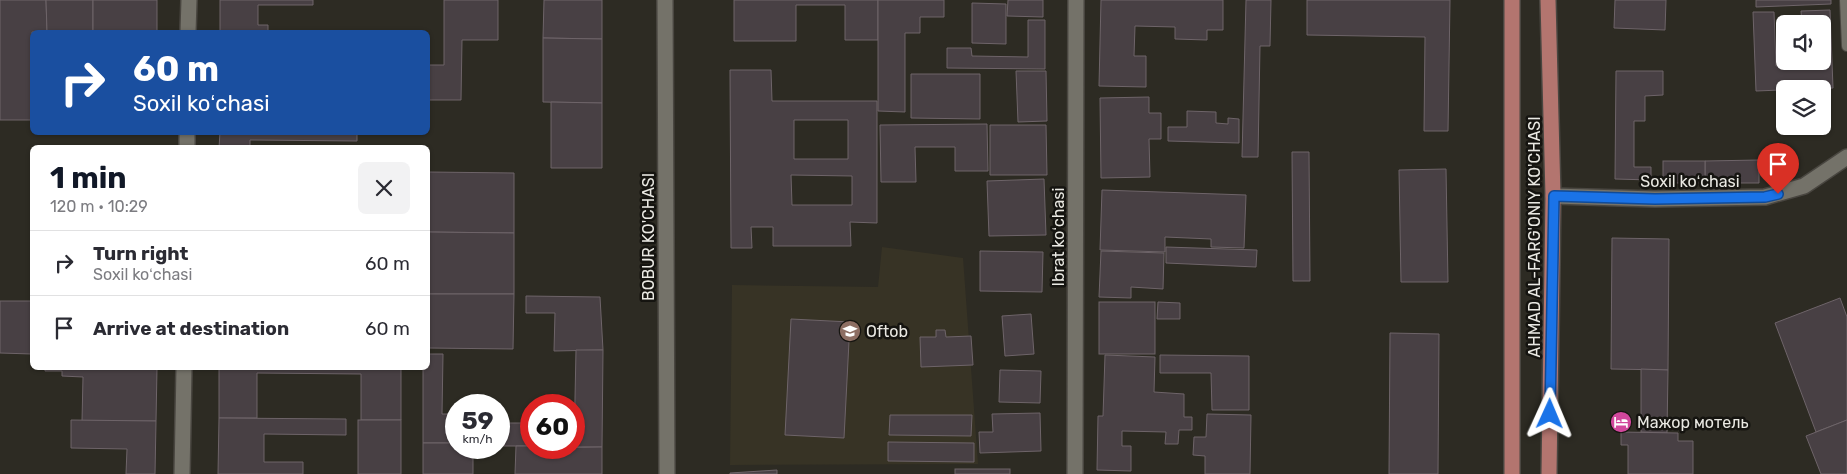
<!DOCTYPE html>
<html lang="en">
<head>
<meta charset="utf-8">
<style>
	:root { --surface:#fff; --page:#f2f2f3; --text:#2b2b33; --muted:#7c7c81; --line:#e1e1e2; --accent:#111827 }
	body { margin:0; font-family:Rubik,sans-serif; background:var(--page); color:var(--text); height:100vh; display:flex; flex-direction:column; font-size:19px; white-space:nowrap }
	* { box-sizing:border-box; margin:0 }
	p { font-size:16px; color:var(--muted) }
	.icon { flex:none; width:28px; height:28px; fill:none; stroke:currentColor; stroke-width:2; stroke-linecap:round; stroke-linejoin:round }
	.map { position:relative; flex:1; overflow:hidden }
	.drawer { position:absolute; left:30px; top:145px; width:400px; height:225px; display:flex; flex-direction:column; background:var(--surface); border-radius:8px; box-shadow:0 1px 4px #0004 }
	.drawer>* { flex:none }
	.top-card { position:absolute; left:30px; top:30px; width:400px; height:105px; border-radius:8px; box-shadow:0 1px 4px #0004; background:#1a4fa0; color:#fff; overflow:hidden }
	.tools { position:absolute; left:1776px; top:15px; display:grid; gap:10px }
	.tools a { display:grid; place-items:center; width:55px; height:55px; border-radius:8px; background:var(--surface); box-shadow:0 1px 4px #0004; font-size:25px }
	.speed { position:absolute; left:445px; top:394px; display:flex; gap:10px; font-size:25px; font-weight:700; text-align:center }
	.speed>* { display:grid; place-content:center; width:65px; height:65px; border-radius:50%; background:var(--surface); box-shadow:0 1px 4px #0004; line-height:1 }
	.speed small { font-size:12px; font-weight:400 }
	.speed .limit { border:8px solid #d22; background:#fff; color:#111 }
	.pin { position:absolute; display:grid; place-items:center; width:42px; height:42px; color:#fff; margin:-51px -21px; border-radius:50% 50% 50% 0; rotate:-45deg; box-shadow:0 0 5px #0007 }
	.pin .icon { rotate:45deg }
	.me { position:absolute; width:55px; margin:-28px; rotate:1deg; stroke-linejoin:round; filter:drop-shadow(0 0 4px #0008) }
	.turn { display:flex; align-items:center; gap:18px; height:105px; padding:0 20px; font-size:22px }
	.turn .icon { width:65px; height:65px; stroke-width:2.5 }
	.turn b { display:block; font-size:35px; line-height:42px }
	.round { display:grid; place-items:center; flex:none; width:52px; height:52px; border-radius:8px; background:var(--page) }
	.head { display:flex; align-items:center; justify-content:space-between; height:85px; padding:0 20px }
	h1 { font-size:30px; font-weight:700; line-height:38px; color:var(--accent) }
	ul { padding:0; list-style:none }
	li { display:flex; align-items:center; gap:15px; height:65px; padding:0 20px; border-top:1px solid var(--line) }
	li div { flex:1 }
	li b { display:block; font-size:19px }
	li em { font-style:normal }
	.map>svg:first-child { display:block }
	.built { fill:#373325 }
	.building { fill:#484044; stroke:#6e6469; fill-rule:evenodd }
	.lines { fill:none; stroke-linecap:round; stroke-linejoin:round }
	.lane-casing { stroke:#494640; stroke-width:12 }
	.street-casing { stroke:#494640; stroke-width:18 }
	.primary-casing { stroke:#494640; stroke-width:18 }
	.lane { stroke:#747269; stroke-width:10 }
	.street { stroke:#747269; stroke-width:15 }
	.primary { stroke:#b3756f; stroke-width:15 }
	.route-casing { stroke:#114b97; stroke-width:12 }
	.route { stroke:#1a73e8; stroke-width:9 }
	.labels { text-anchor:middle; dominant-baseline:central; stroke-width:5; stroke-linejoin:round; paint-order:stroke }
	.street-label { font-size:16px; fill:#eae9e3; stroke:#151410 }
	.poi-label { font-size:16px; fill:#eae9e3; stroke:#151410; text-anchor:start }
</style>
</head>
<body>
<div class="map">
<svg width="1847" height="474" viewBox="0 0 1847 474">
	<rect width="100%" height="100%" fill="#2d2b23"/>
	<!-- built -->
	<polygon class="built" points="882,247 963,258 978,464 730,465 732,285 878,287"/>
	<!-- building -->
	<g class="building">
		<polygon points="0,0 46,0 47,32 32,32 32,120 0,120"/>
		<polygon points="46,0 93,0 93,32 47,32"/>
		<rect x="93" y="0" width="64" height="32"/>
		<polygon points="220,0 313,0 313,5 258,5 258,25 268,25 268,32 220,32"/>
		<polygon points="444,0 498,0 498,40 462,40 461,100 428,100 428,65 444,65"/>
		<polygon points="544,0 602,0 602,39 543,38"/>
		<polygon points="734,0 878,0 878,40 845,40 845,5 796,5 796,41 734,41"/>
		<polygon points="878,0 944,0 944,17 920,17 920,33 905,33 905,112 878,111"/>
		<polygon points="1008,0 1043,0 1043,17 1007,16"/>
		<polygon points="1101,0 1223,0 1223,30 1207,30 1207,40 1175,39 1175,27 1135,26 1134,56 1146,56 1146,87 1099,86"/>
		<polygon points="1246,0 1271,0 1270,46 1260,46 1258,157 1242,157"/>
		<polygon points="1307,0 1450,0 1448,131 1424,131 1425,37 1307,35"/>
		<polygon points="1615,0 1666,0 1665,30 1614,28"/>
		<polygon points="1756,0 1831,0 1831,4 1756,7"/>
		<polygon points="972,3 1006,4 1006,44 972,43"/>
		<polygon points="1830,10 1833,88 1756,91 1753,12 1774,12 1776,66 1804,65 1803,61 1822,61 1822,24 1802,24 1801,11"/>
		<polygon points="1028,20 1045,20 1045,69 947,68 947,48 971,48 972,56 1028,57"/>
		<polygon points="543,38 602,39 602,103 543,102"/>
		<path d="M730 70H771L772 101H877V223L850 222 851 246H773V227H751L752 248H731ZM794 120H848V159H794ZM791 175 852 176V205H792Z"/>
		<polygon points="1016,71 1046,71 1047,121 1018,122"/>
		<polygon points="1616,71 1663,71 1663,95 1645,96 1645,121 1634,121 1634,167 1651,167 1651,180 1615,179"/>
		<polygon points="911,74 980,74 980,119 911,118"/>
		<polygon points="1149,97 1149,113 1161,113 1161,139 1149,139 1150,177 1101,178 1100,98"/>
		<polygon points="551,102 602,103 602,168 551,168"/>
		<polygon points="1187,111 1216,112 1216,123 1228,124 1228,118 1239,119 1239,143 1168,141 1168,127 1187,127"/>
		<polygon points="987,124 988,171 955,171 955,147 915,147 916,182 881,182 880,125"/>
		<polygon points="990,125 1046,125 1047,175 990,175"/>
		<polygon points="220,132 357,132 357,141 250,140 250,148 219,148"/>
		<polygon points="1292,152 1309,152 1310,281 1293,281"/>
		<polygon points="1759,160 1759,183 1705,183 1705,161"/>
		<rect x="1663" y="161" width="42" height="22"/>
		<polygon points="1446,169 1448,282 1401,282 1399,170"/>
		<polygon points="428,172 514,173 514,233 428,232"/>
		<polygon points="1044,179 1046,235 989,236 987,181"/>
		<polygon points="1102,190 1246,195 1244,248 1211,247 1211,239 1165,237 1165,252 1100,250"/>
		<polygon points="428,232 514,233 514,294 428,294"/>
		<polygon points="1612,238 1669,239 1668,370 1611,369"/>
		<polygon points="1166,247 1257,250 1256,267 1166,263"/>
		<polygon points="980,251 1043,252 1042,292 980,291"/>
		<polygon points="1101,251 1164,253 1163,289 1131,287 1131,298 1099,297"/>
		<polygon points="428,294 514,294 513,349 428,348"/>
		<polygon points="526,296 600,297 603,350 554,351 555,313 526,313"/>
		<polygon points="1840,298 1847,317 1847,420 1816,432 1775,323"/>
		<polygon points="0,301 32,301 32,354 0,353"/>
		<rect x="1099" y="302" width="56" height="52"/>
		<polygon points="1158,302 1180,303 1180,319 1157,319"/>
		<polygon points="1031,314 1034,354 1005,356 1002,316"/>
		<polygon points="791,319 850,322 844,438 785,435"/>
		<polygon points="936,330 945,330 946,337 971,336 973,365 921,367 920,337 936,337"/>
		<polygon points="1390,333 1439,334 1438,474 1389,474"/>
		<polygon points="576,350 603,350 602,447 574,447"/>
		<polygon points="428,354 443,354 442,414 456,414 456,443 423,443 423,368 428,368"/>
		<polygon points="1105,355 1155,357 1154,392 1184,394 1184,417 1192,417 1192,430 1179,430 1178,444 1165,444 1166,432 1122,431 1122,446 1131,446 1131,471 1097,470 1098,416 1103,416"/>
		<polygon points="1160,355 1249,356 1249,410 1212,410 1211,373 1160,373"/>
		<polygon points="45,368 157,368 156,421 82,421 83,377 62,376 62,371 45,371"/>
		<polygon points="219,368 401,368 401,420 361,420 361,374 257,373 257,418 219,418"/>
		<polygon points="1641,369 1668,370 1667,433 1641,432"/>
		<polygon points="1000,370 1041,371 1040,403 999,402"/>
		<polygon points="530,411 531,446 503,446 503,423 530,423"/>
		<polygon points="1040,413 1041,451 980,453 979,432 993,432 992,414"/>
		<polygon points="1207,414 1251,415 1250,474 1205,474 1205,456 1193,455 1194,437 1206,437"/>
		<polygon points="890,415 972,415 971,436 889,435"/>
		<polygon points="219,418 346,419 346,435 264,434 264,462 303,462 303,474 218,474"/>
		<polygon points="71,420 156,421 155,474 126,474 127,449 71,448"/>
		<rect x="358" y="420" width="43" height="54"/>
		<polygon points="1847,420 1847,474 1821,474 1806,436"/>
		<polygon points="1621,432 1678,433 1678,441 1693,441 1693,474 1628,474 1628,445 1621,445"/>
		<polygon points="888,442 974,443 974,462 888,461"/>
		<polygon points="423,443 456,443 456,448 473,448 473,474 423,474"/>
		<polygon points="516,446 531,446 531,448 602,447 602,474 515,474"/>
		<rect x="955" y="469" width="55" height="5"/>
		<polygon points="777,470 777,474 730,474 730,473"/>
	</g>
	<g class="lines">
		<!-- lane casing -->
		<g class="lane-casing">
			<polyline id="lane" points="1845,0 1847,46"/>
		</g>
		<!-- street casing -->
		<g class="street-casing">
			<g id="street">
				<polyline points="665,0 667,474"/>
				<polyline points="188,32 189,0"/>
				<polyline points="187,148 187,132"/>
				<polyline points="1553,196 1655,199 1765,197 1804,186 1847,157"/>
				<polyline points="182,474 184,368"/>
				<polyline points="1075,474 1076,0"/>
			</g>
		</g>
		<!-- primary casing -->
		<g class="primary-casing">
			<g id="primary">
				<polyline points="1548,0 1553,196 1549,474"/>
				<polyline points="1512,474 1512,0"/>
			</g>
		</g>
		<!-- lane -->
		<use href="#lane" class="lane"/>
		<!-- street -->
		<use href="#street" class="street"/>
		<!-- primary -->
		<use href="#primary" class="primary"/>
	</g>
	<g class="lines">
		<!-- route casing -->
		<g class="route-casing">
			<polyline id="route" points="1550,414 1554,196 1655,199 1765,197 1778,194"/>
		</g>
		<!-- route -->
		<use href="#route" class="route"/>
	</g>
	<!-- icons -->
	<defs>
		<g id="school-disc" transform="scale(1.125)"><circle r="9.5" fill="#8d6e63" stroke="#151410"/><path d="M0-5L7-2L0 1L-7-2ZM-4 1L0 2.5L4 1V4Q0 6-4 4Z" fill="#fff"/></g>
		<g id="hotel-disc" transform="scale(1.125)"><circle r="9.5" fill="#d1479c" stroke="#151410"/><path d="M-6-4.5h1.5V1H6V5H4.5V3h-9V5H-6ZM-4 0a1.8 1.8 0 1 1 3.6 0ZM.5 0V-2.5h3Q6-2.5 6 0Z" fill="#fff"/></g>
	</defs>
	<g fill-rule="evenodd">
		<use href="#school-disc" x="850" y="331"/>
		<use href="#hotel-disc" x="1621" y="422"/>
	</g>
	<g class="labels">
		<!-- street labels -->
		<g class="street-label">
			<text x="1690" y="181">Soxil koʻchasi</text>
			<text transform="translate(648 237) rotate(-90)">BOBUR KO'CHASI</text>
			<text transform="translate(1058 237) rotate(-90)">Ibrat koʻchasi</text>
			<text transform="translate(1534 237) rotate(-90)">AHMAD AL-FARG'ONIY KO'CHASI</text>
		</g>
		<!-- poi labels -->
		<g class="poi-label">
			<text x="866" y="331">Oftob</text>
			<text x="1637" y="422">Мажор мотель</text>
		</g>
	</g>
</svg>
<div class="tools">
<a><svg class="icon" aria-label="sound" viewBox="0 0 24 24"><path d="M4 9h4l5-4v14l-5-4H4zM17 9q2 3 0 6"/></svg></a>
<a><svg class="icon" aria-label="layers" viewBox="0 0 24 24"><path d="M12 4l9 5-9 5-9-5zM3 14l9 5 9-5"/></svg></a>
</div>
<div class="speed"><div>59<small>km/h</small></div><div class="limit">60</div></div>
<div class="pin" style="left:1778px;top:194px;background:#d93025"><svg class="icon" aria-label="arrive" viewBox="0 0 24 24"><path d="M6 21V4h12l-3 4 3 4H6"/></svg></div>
<svg class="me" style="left:1550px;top:414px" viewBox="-20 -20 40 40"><path d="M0-17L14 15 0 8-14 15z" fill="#1a73e8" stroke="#fff" stroke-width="4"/></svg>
<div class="top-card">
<div class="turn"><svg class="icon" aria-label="right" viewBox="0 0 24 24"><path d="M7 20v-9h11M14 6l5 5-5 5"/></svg><div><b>60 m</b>Soxil koʻchasi</div></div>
</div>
<section class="drawer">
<div class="head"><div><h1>1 min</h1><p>120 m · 10:29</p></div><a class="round"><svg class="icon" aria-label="close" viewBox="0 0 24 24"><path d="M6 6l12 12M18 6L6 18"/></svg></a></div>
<ul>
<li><svg class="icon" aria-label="right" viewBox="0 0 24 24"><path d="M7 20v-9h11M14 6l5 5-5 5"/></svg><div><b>Turn right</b><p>Soxil koʻchasi</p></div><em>60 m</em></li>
<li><svg class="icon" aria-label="arrive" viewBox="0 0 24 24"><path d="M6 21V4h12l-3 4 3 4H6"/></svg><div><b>Arrive at destination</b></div><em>60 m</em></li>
</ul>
</section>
</div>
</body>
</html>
